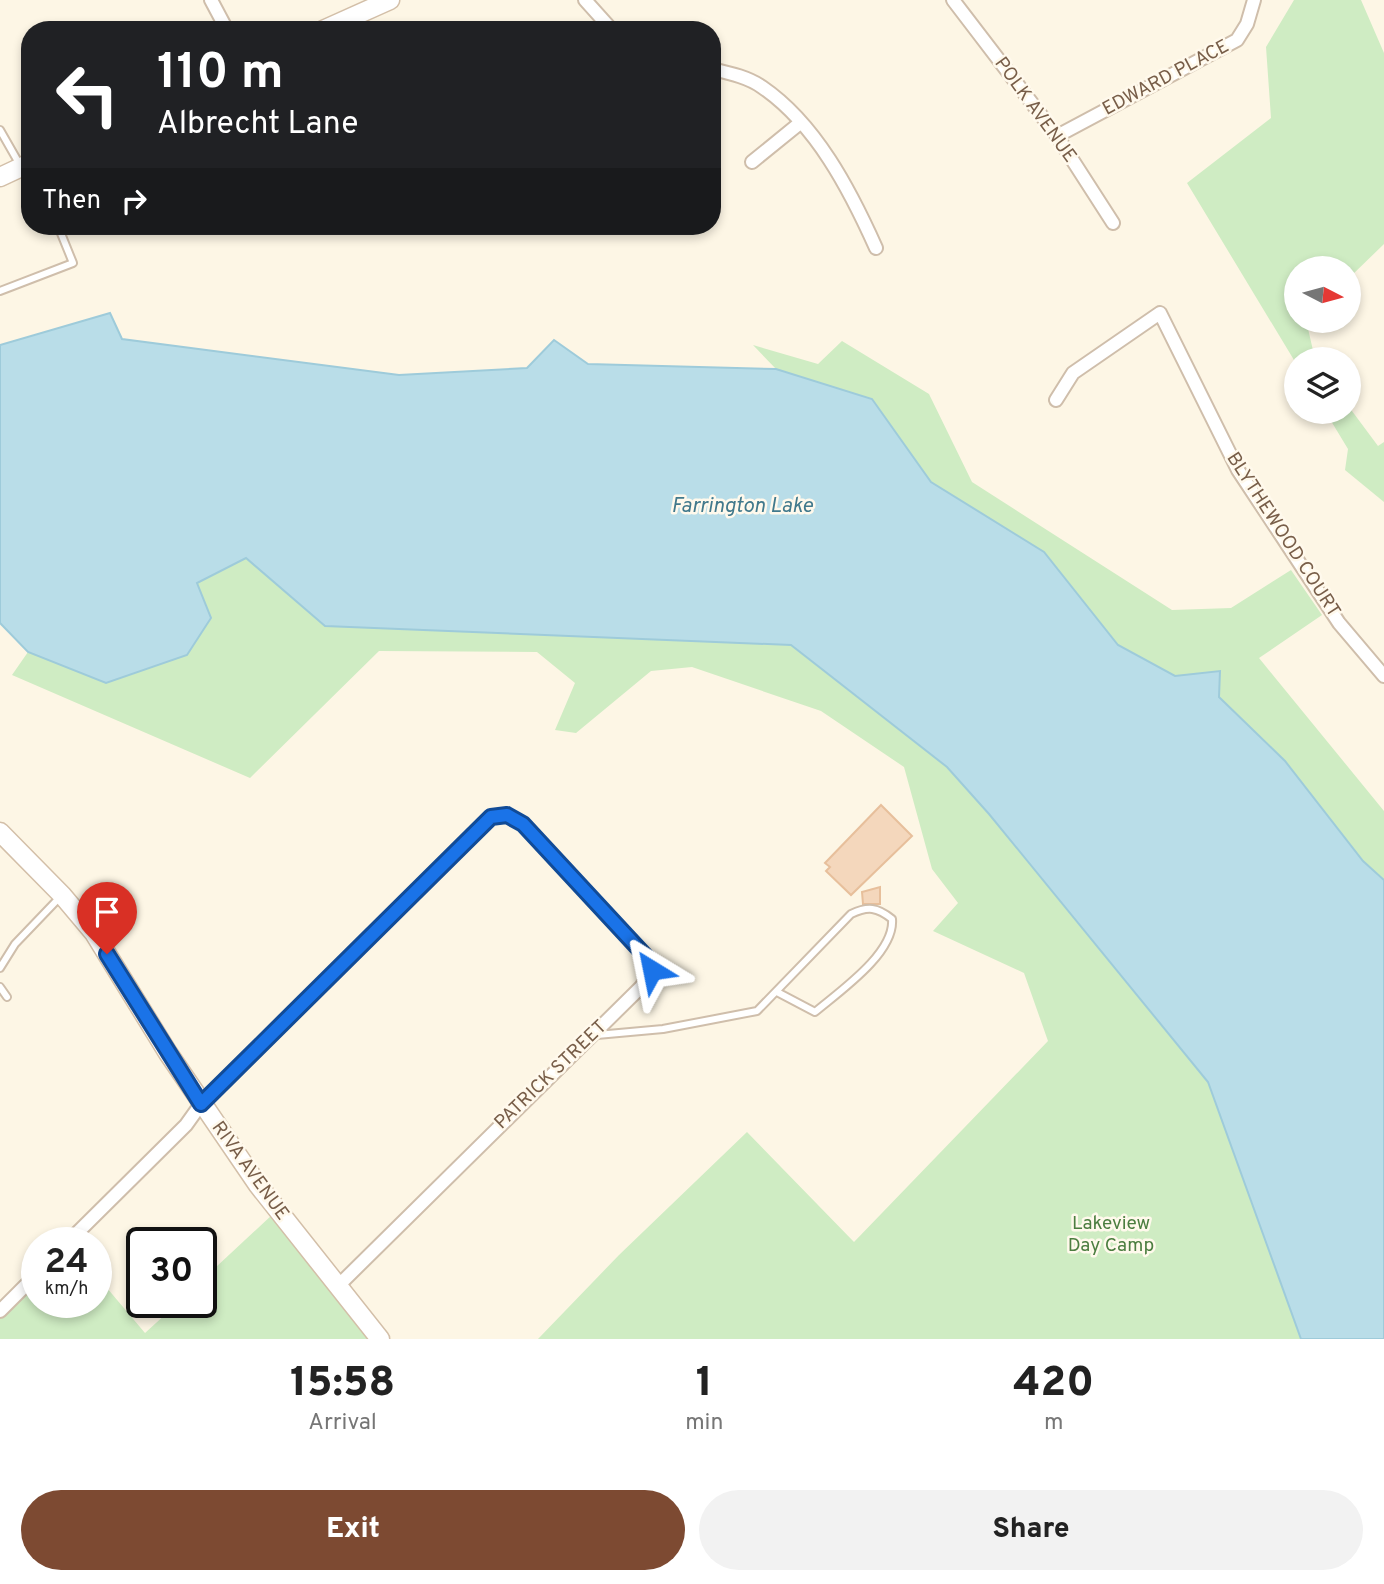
<!DOCTYPE html>
<html lang="en">
<head>
<meta charset="utf-8">
<style>
	:root { --surface:#fff; --page:#f2f2f2; --text:#222; --muted:#767676; --accent:#7d4a32 }
	body { margin:0; font-family:Overpass,sans-serif; background:var(--page); color:var(--text); height:100vh; display:flex; flex-direction:column; font-size:26px; white-space:nowrap }
	* { box-sizing:border-box; margin:0 }
	p { font-size:23px; color:var(--muted) }
	.icon { flex:none; width:38px; height:38px; fill:none; stroke:currentColor; stroke-width:2; stroke-linecap:round; stroke-linejoin:round }
	.map { position:relative; height:1339px; overflow:hidden }
	.sheet { display:flex; flex-direction:column; background:var(--surface); flex:1 }
	.sheet>* { flex:none }
	.banner { position:absolute; left:21px; top:21px; width:700px; height:214px; border-radius:28px; box-shadow:0 4px 10px #0003; background:#202124; color:#fff; overflow:hidden }
	.needle { width:46px; rotate:96deg }
	.fabs { position:absolute; left:1284px; top:256px; display:grid; gap:14px }
	.fabs a { display:grid; place-items:center; width:77px; height:77px; border-radius:50%; background:var(--surface); box-shadow:0 4px 10px #0003; font-size:35px }
	.speed { position:absolute; left:21px; top:1227px; display:flex; gap:14px; font-size:35px; font-weight:700; text-align:center }
	.speed>* { display:grid; place-content:center; width:91px; height:91px; border-radius:50%; background:var(--surface); box-shadow:0 4px 10px #0003; line-height:1 }
	.speed small { font-size:18px; font-weight:400 }
	.speed .limit { border:4px solid #111; border-radius:10px; background:#fff; color:#111 }
	.pin { position:absolute; display:grid; place-items:center; width:60px; height:60px; color:#fff; margin:-72px -30px; border-radius:50% 50% 50% 0; rotate:-45deg; box-shadow:0 0 7px #0007 }
	.pin .icon { rotate:45deg }
	.me { position:absolute; width:77px; margin:-38px; rotate:325deg; stroke-linejoin:round; filter:drop-shadow(0 0 5px #0008) }
	.turn { display:flex; align-items:center; gap:24px; height:147px; padding:0 21px; font-size:32px }
	.turn .icon { width:91px; height:91px; stroke-width:2.5 }
	.turn b { display:block; font-size:49px; line-height:60px }
	.then { display:flex; align-items:center; height:66px; padding:0 21px; background:#0003; gap:14px; font-size:26px }
	.eta { display:flex; justify-content:space-evenly; align-items:center; height:119px; text-align:center }
	.eta b { font-size:42px; font-weight:800; line-height:49px }
	.primary-button { display:flex; gap:14px; margin-top:auto; padding:14px 21px }
	.primary-button a { flex:1; height:80px; border-radius:42px; background:var(--accent); color:#fff; font-size:28px; font-weight:800; line-height:80px; text-align:center }
	.primary-button a+a { background:var(--page); color:var(--text) }
	.map>svg:first-child { display:block }
	.green { fill:#cfecc3 }
	.water { fill:#b9dde8; stroke:#9ecbda; stroke-width:2 }
	.building { fill:#f4d7bc; stroke:#e7bf9b; stroke-width:2 }
	.lines { fill:none; stroke-linecap:round; stroke-linejoin:round }
	.lane-casing { stroke:#cfbeab; stroke-width:10 }
	.street-casing { stroke:#cfbeab; stroke-width:16 }
	.secondary-casing { stroke:#d3bfa8; stroke-width:21 }
	.lane { stroke:#fff; stroke-width:6 }
	.street { stroke:#fff; stroke-width:12 }
	.secondary { stroke:#fff; stroke-width:18 }
	.route-casing { stroke:#114b97; stroke-width:18 }
	.route { stroke:#1a73e8; stroke-width:12 }
	.labels { text-anchor:middle; dominant-baseline:central; stroke-width:5; stroke-linejoin:round; paint-order:stroke }
	.street-label { font-size:19px; fill:#785e49; stroke:#fff9ec }
	.park-label { font-size:19px; fill:#4c7e40; stroke:#fff9ec }
	.water-label { font-size:21px; font-style:italic; fill:#41798c; stroke:#fff9ec }
</style>
</head>
<body>
<div class="map">
<svg width="1384" height="1339" viewBox="0 0 1384 1339">
	<rect width="100%" height="100%" fill="#fdf6e5"/>
	<!-- green -->
	<g class="green">
		<polygon points="1294,0 1361,0 1384,53 1384,244 1349,278 1349,268 1297,268 1297,320 1306,320 1315,359 1297,359 1297,365 1187,183 1271,118 1266,47"/>
		<polygon points="842,341 929,394 972,482 1172,610 1231,608 1291,570 1322,615 1259,658 1384,811 1384,880 1363,861 1285,761 1219,697 1219,671 1175,676 1118,645 1044,552 931,482 872,399 776,369 753,345 818,364"/>
		<polygon points="1349,407 1378,446 1384,442 1384,502 1345,470 1348,449 1325,411 1349,411"/>
		<polygon points="246,558 326,626 791,645 947,767 989,814 1208,1082 1301,1339 538,1339 619,1255 747,1132 854,1242 1048,1041 1024,973 933,931 958,903 932,869 904,767 821,711 692,667 651,671 576,733 555,730 575,683 537,652 379,651 250,778 12,675 28,652 106,683 197,583"/>
		<polygon points="273,1214 374,1339 0,1339 0,1301 37,1263 37,1302 96,1302 96,1275 145,1333 179,1302 201,1302 201,1281"/>
	</g>
	<!-- water -->
	<polygon class="water" points="110,313 122,339 399,375 527,368 554,340 588,364 776,369 872,399 931,482 1044,552 1118,645 1175,676 1220,671 1219,697 1285,761 1363,861 1384,880 1384,1339 1301,1339 1208,1082 989,814 947,767 791,645 325,626 246,558 197,583 211,618 187,655 106,683 28,652 0,623 0,345"/>
	<!-- building -->
	<g class="building">
		<polygon points="881,805 912,836 851,895 826,871 830,867 825,863"/>
		<polygon points="880,887 880,904 863,904 862,892"/>
	</g>
	<g class="lines">
		<!-- lane casing -->
		<g class="lane-casing">
			<g id="lane">
				<polyline points="0,130 20,165"/>
				<polyline points="0,291 73,263 58,226"/>
				<polyline points="0,968 15,944 61,896"/>
				<polyline points="0,987 7,997"/>
				<path d="M597 1035 663 1029 757 1011 851 914C868 906 877 907 892 919 895 953 840 991 815 1012L777 992"/>
			</g>
		</g>
		<!-- street casing -->
		<g class="street-casing">
			<g id="street">
				<polyline points="211,0 227,30"/>
				<polyline points="585,0 612,30"/>
				<polyline points="953,0 1057,136 1113,223"/>
				<path d="M712 69C729 73 748 77 762 87 816 124 850 190 876 248"/>
				<polyline points="1057,136 1237,40 1247,24 1254,0"/>
				<polyline points="752,162 800,123"/>
				<polyline points="346,226 348,227"/>
				<polyline points="1056,400 1073,373 1160,313 1238,470 1339,623 1384,676"/>
				<polyline points="68,1242 186,1125 201,1104 491,817 507,815 523,824 650,961 652,970 641,987 338,1286"/>
				<polyline points="0,1311 37,1274"/>
			</g>
		</g>
		<!-- secondary casing -->
		<g class="secondary-casing">
			<g id="secondary">
				<polyline points="323,30 390,0"/>
				<polyline points="0,177 30,163"/>
				<polyline points="0,832 62,895 94,933 168,1053 258,1185 380,1339"/>
			</g>
		</g>
		<!-- lane -->
		<use href="#lane" class="lane"/>
		<!-- street -->
		<use href="#street" class="street"/>
		<!-- secondary -->
		<use href="#secondary" class="secondary"/>
	</g>
	<g class="lines">
		<!-- route casing -->
		<g class="route-casing">
			<polyline id="route" points="107,954 201,1104 491,817 507,815 523,824 650,961 652,970"/>
		</g>
		<!-- route -->
		<use href="#route" class="route"/>
	</g>
	<g class="labels">
		<!-- street labels -->
		<g class="street-label">
			<text transform="translate(1166 78) rotate(-28)">EDWARD PLACE</text>
			<text transform="translate(1035 110) rotate(54)">POLK AVENUE</text>
			<text transform="translate(1283 535) rotate(57)">BLYTHEWOOD COURT</text>
			<text transform="translate(551 1075) rotate(-44)">PATRICK STREET</text>
			<text transform="translate(250 1171) rotate(54)">RIVA AVENUE</text>
		</g>
		<!-- park labels -->
		<g class="park-label">
			<text x="1111" y="1224">Lakeview<tspan x="1111" dy="22">Day Camp</tspan></text>
		</g>
		<!-- water labels -->
		<g class="water-label">
			<text x="742" y="506">Farrington Lake</text>
		</g>
	</g>
</svg>
<div class="fabs">
<a><svg class="needle" viewBox="-14 -14 28 28"><path d="M0-13l5 13h-10z" fill="#e53935"/><path d="M0 13l5-13h-10z" fill="#767676"/></svg></a>
<a><svg class="icon" aria-label="layers" viewBox="0 0 24 24"><path d="M12 4l9 5-9 5-9-5zM3 14l9 5 9-5"/></svg></a>
</div>
<div class="speed"><div>24<small>km/h</small></div><div class="limit">30</div></div>
<div class="pin" style="left:107px;top:954px;background:#d93025"><svg class="icon" aria-label="arrive" viewBox="0 0 24 24"><path d="M6 21V4h12l-3 4 3 4H6"/></svg></div>
<svg class="me" style="left:652px;top:970px" viewBox="-20 -20 40 40"><path d="M0-17L14 15 0 8-14 15z" fill="#1a73e8" stroke="#fff" stroke-width="4"/></svg>
<div class="banner">
<div class="turn"><svg class="icon" aria-label="left" viewBox="0 0 24 24"><path d="M17 20v-9H6M10 6l-5 5 5 5"/></svg><div><b>110 m</b>Albrecht Lane</div></div>
<div class="then">Then<svg class="icon" aria-label="right" viewBox="0 0 24 24"><path d="M7 20v-9h11M14 6l5 5-5 5"/></svg></div>
</div>
</div>
<section class="sheet">
<div class="eta">
<div><b>15:58</b><p>Arrival</p></div>
<div><b>1</b><p>min</p></div>
<div><b>420</b><p>m</p></div>
</div>
<div class="primary-button"><a>Exit</a><a>Share</a></div>
</section>
</body>
</html>
